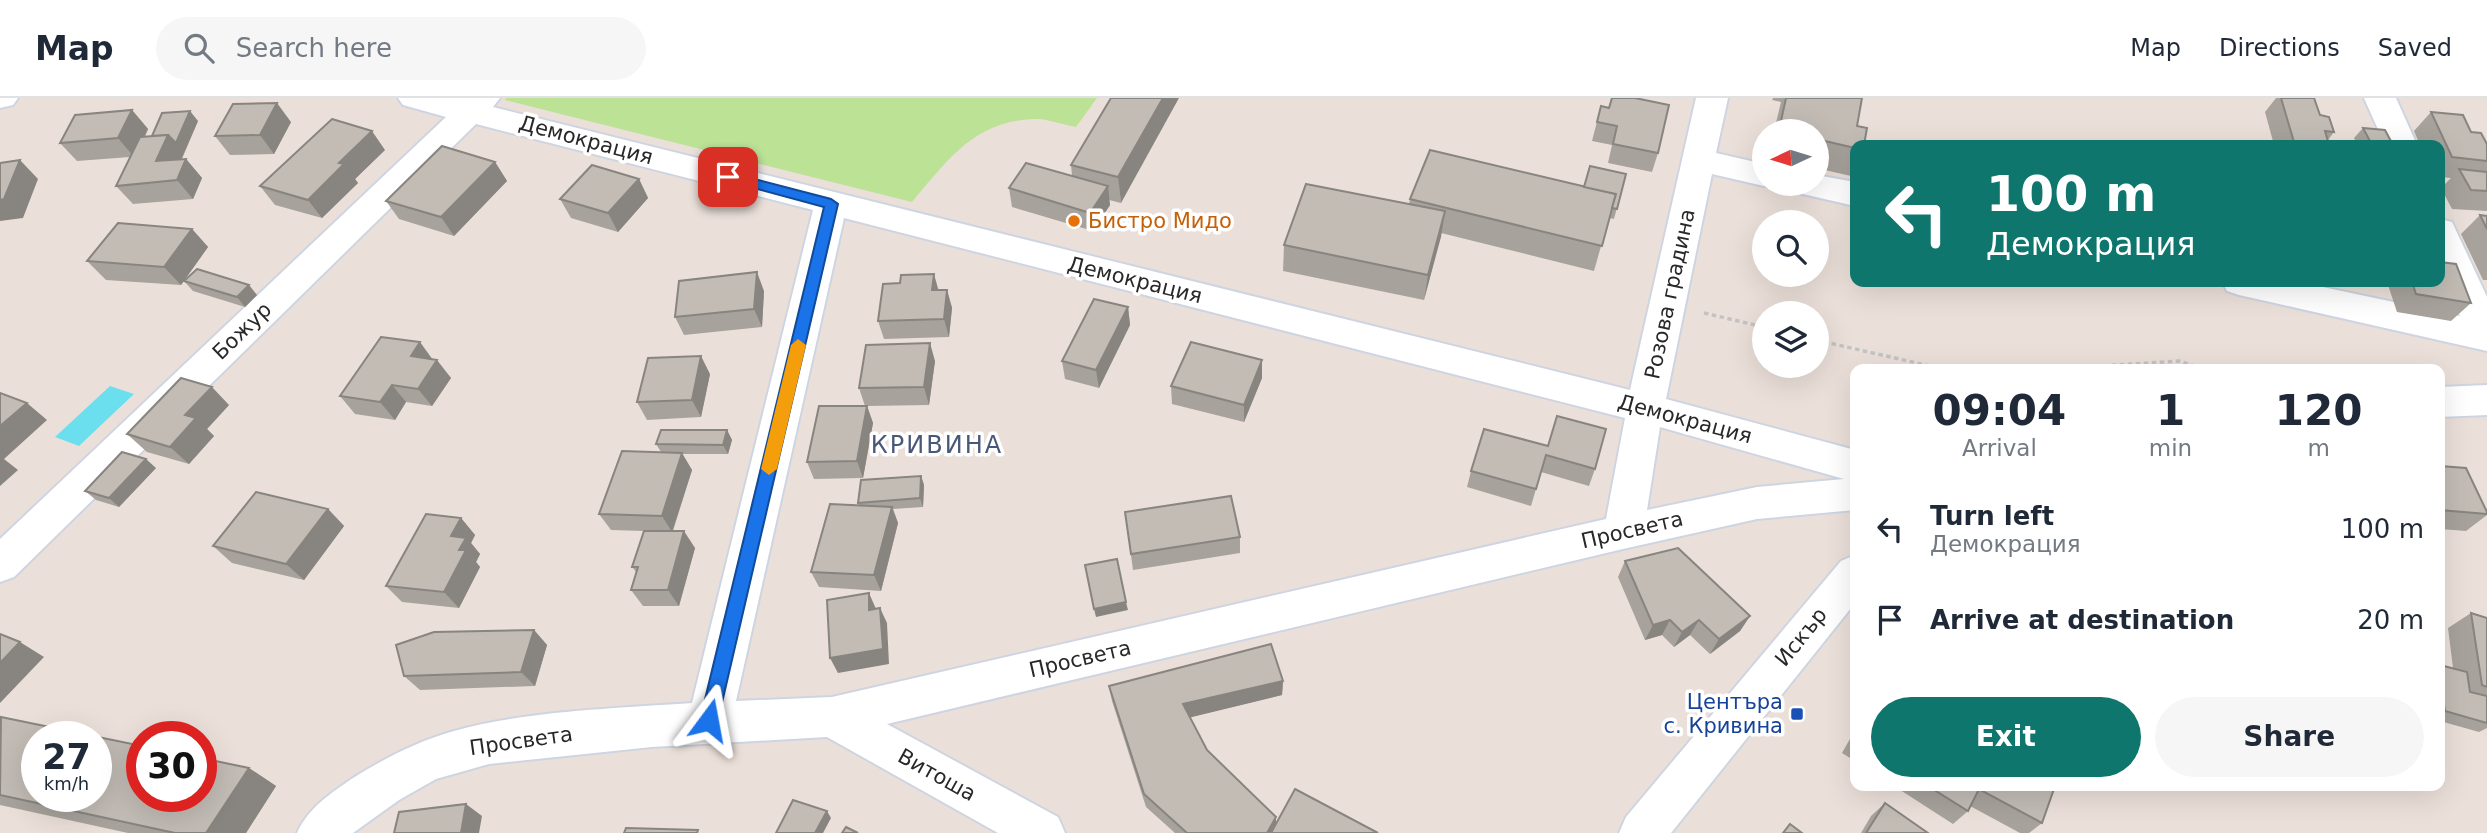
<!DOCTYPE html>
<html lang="en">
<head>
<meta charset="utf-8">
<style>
	:root { --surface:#fff; --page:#f6f6f7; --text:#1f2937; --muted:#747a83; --line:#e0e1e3; --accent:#0f766e }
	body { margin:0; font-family:"DejaVu Sans",sans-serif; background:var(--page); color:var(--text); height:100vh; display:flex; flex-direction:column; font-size:26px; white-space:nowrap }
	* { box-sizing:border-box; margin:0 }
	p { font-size:23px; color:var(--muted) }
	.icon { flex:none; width:38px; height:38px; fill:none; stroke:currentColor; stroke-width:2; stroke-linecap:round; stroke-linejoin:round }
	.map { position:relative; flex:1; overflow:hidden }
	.panel { position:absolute; left:1850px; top:266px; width:595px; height:427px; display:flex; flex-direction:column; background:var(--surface); border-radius:14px; box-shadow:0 7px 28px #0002 }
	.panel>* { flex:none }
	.guide { position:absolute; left:1850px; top:42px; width:595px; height:147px; border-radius:14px; box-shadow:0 7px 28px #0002; background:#0f766e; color:#fff; overflow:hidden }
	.needle { width:46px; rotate:266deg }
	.fabs { position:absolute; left:1752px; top:21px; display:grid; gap:14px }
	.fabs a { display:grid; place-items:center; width:77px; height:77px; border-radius:50%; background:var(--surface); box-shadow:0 7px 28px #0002; font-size:35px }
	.speed { position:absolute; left:21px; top:623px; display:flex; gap:14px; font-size:35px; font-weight:700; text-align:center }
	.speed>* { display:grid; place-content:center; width:91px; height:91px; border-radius:50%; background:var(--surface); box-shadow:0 7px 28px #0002; line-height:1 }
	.speed small { font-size:18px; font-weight:400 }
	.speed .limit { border:10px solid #d22; background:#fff; color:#111 }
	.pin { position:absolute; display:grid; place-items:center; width:60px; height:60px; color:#fff; margin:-30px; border-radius:14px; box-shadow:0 4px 10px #0006 }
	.me { position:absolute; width:77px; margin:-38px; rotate:13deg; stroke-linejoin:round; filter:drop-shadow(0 0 5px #0008) }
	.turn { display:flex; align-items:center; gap:24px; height:147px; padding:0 21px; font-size:32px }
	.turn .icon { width:91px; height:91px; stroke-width:2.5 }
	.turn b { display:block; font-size:49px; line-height:60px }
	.eta { display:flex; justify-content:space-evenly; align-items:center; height:119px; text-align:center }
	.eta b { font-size:42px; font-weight:800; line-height:49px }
	.action { display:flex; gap:14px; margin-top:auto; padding:14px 21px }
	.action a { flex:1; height:80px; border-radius:42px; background:var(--accent); color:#fff; font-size:28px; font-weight:800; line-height:80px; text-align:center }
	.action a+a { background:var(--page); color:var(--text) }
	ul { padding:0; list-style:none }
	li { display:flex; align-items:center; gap:21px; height:91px; padding:0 21px }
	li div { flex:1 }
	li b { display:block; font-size:26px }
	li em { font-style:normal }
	header { display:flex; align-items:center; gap:42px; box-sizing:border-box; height:98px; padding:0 35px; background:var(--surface); border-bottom:2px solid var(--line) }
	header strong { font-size:33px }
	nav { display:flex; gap:38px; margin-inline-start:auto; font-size:24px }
	.search { width:490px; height:63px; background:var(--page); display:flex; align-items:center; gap:18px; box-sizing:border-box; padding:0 24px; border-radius:38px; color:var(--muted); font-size:26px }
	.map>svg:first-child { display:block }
	.green { fill:#bbe295 }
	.water { fill:#6bdfee }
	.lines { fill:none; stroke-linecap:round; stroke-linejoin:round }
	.minor-casing { stroke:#ced5e1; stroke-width:4 }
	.path { stroke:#c3c3c3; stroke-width:3.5; stroke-dasharray:4.5 3.5; stroke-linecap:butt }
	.minor { fill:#fff; fill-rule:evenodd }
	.wall { fill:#a7a29c }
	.shaded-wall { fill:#88847f }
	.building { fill:#c2bcb5; stroke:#88847f; stroke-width:2; fill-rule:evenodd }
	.route { fill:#1a73e8; stroke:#114b97; stroke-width:2 }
	.slow { fill:#f59e0b }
	.food-dot { fill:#e8710a; stroke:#fff; stroke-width:2.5 }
	.transit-dot { fill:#1a4fb4; stroke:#fff; stroke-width:2.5 }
	.labels { text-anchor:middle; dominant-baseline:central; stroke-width:7; stroke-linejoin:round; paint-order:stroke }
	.street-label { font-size:21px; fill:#282828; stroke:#fff }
	.food-label { font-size:21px; fill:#c56008; stroke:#fff; text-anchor:start }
	.transit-label { font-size:21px; fill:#164399; stroke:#fff; text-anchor:end }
	.quarter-label { font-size:24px; letter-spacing:2px; fill:#495878; stroke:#fff }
</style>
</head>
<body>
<header>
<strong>Map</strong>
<div class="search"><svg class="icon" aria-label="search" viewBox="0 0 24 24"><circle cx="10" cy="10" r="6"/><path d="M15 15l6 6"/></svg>Search here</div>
<nav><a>Map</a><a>Directions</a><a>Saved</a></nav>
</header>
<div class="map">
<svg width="2487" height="735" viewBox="0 0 2487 735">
	<rect width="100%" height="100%" fill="#ebe0d9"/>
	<!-- green -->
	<path class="green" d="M506 0H1097L1076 29C1064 27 1051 22 1039 21 975 21 949 61 912 104L505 2Z"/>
	<!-- water -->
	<polygon class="water" points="110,288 134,296 79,348 55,339"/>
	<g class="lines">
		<!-- minor casing -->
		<g class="minor-casing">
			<g id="minor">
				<polygon points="0,0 18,0 13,7 0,10"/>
				<path d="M398 0H500L493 9 1630 292 1696 0H1728L1716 55 1764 66V86H1773L1764 88 1712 76 1666 301 1855 352V412L1757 421 1623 451 887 626 1058 719 1065 735H998L827 639 652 649 489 666 436 681 399 702 353 735H297C308 710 331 695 353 680 385 660 418 643 454 633 524 613 619 610 692 605L813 112 476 26 14 479 0 484V441L446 19 403 7ZM844 120 1625 320 1606 421 832 599 736 603ZM1660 329 1844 381 1757 389 1647 412Z"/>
				<polygon points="2364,0 2396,0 2417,47 2385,47"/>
				<polygon points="1816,77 1855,84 1855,108 1794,94 1790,86 1816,86"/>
				<polygon points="2440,121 2452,124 2487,199 2487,253 2239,197 2227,193 2222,184 2299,184 2460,218 2440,171"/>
				<polygon points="2487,287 2487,317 2440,319 2440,289"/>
				<polygon points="1855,457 1855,505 1671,735 1619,735 1626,719 1841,463"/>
			</g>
		</g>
		<!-- path -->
		<g class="path">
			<polyline points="1704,215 1764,229"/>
			<polyline points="1816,242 1943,271"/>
			<polyline points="2056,271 2179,263 2204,271"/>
		</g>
		<!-- minor -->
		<use href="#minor" class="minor"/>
	</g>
	<!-- wall -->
	<g class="wall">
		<polygon points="1111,0 1121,105 1109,102 1110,107 1093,133 1012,109 1009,90 1072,78 1071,67"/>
		<polygon points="1611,0 1658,55 1652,74 1608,65 1612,47 1592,43 1601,8 1609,9"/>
		<polygon points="1773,0 1862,0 1857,28 1855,47 1855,70 1851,78 1816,70 1816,33 1774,33 1781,4 1772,2"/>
		<polygon points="2276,0 2314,0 2320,17 2334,34 2328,42 2329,47 2274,47 2265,14"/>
		<polygon points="132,12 148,31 145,39 152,38 198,23 182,61 186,61 202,80 193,101 133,106 116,88 130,59 77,63 60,45"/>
		<polygon points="2431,14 2471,34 2487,46 2487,113 2452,111 2441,90 2451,80 2440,79 2440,47 2420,47 2414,33"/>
		<polygon points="291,24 274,56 230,57 215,38"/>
		<polygon points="2363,30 2393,47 2358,47 2354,40"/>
		<polygon points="385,52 355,81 358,85 322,120 275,107 260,88"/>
		<polygon points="495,64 507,83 454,138 399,121 386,103"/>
		<polygon points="1626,76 1614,121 1609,120 1594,173 1441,135 1424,202 1283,173 1284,147 1409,106 1410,101 1584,89"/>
		<polygon points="639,81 648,100 618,134 571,120 560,101"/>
		<polygon points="2480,117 2487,118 2487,182 2483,182 2461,136"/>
		<polygon points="192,131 208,149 181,187 106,182 87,163"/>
		<polygon points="184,183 257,197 245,209 193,193"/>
		<polygon points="2387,184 2440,184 2471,205 2451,223 2397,214"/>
		<polygon points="938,192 947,192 952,210 949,239 884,241 878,223"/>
		<polygon points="764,193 762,229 684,237 675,219"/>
		<polygon points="1128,209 1130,227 1099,290 1065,281 1062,263"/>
		<polygon points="433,261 451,280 432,308 406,304 395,322 355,316 340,298"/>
		<polygon points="1262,262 1262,280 1244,324 1172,306 1171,288"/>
		<polygon points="935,263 929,307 867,308 873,325 863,380 814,381 807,364 865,308 859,290"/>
		<polygon points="710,276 701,319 647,322 637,304"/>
		<polygon points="229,307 207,331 214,338 189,366 147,354 127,336"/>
		<polygon points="1484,331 1595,371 1589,388 1541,374 1531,408 1467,389 1471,373"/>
		<polygon points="727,332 732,342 728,356 682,356 692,372 673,433 695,450 679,508 643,508 631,492 637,475 632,469 644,433 611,432 599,416 661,354 656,346"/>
		<polygon points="2440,368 2487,414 2487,417 2466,433 2440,431"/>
		<polygon points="156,370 119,409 96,402 85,393"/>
		<polygon points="921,378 924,387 923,409 893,411 898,425 881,493 819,489 811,474 859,407 858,405"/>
		<polygon points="328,411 344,428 304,482 232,465 213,448"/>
		<polygon points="1125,414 1240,439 1240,455 1133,472"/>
		<polygon points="461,420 475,437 471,445 480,456 476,464 480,469 459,510 402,504 386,488"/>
		<polygon points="1625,463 1750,518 1740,533 1710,556 1690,537 1674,549 1662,537 1645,542 1618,479"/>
		<polygon points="2471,515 2487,520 2487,630 2479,634 2440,623 2440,567 2453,570 2448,530"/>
		<polygon points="534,532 547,547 535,588 420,592 404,578"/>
		<polygon points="1283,583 1282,597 1190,619 1207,652 1276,719 1276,726 1378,735 1175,735 1146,709 1112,603 1109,588"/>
		<polygon points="0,620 249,670 276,688 246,735 128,735 0,707"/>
		<polygon points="1855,632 1855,663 1842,655"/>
		<polygon points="1894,688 2055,688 2042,725 2029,735 2020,735 1970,708 1968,713 1953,726"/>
		<polygon points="1885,705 1928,735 1861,735 1871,718"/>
	</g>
	<!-- shaded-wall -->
	<g class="shaded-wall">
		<polygon points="1163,0 1179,0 1121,105 1118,79"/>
		<polygon points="277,5 291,24 274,56 260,37"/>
		<polygon points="132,12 148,31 134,59 118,40"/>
		<polygon points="190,13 198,23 172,82 156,63 168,37"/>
		<polygon points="372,33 385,52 355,81 358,85 322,120 308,102 339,65"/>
		<polygon points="186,61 202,80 193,101 177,82"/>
		<polygon points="20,62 38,81 23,120 0,123 0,102"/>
		<polygon points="495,64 507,83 454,138 441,119"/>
		<polygon points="639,81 648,100 618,134 608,115"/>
		<polygon points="1108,88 1110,107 1093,133 1090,115"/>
		<polygon points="1445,113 1441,139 1424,202 1428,177"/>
		<polygon points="192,131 208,149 181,187 164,169"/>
		<polygon points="757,174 764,193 762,229 754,211"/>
		<polygon points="934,176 939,194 932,192"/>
		<polygon points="249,187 257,197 245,209 237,199"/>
		<polygon points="947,192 952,210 949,239 944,221"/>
		<polygon points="1128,209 1130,227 1099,290 1096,272"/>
		<polygon points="420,244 433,262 411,258"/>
		<polygon points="930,245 935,263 929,307 924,289"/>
		<polygon points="701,258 710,276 701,319 692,302"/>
		<polygon points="437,262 451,280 432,308 418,291"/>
		<polygon points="1262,262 1262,280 1244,324 1244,307"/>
		<polygon points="392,287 406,304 395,322 380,304"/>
		<polygon points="212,289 229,307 207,331 214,338 189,366 170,349 185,317"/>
		<polygon points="27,305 47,322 4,361 18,372 0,388 0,328"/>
		<polygon points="867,308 873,325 863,380 857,363"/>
		<polygon points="727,332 732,342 728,356 723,347"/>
		<polygon points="682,355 692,372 672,434 662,418"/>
		<polygon points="146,361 156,370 119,409 109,400"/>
		<polygon points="921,378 924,387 923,409 920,400"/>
		<polygon points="892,409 898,425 881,493 874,477"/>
		<polygon points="328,411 344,428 304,482 286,466"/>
		<polygon points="461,420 475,437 471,445 480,456 476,464 480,469 459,510 444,494 459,452 451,438"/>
		<polygon points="684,433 695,450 679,508 668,492"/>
		<polygon points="869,495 876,511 869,512"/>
		<polygon points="1126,504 1128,512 1096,519 1094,511"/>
		<polygon points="880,510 887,525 889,566 838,575 830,560"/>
		<polygon points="1750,518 1740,533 1710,556 1719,541"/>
		<polygon points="1670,522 1662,537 1645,542 1653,527"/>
		<polygon points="1699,522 1690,537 1674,549 1682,534"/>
		<polygon points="534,532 547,547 535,588 521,574"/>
		<polygon points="20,544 44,559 0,605 0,565"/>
		<polygon points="1283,583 1282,597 1184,621 1183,606"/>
		<polygon points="249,670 276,688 246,735 206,735"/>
		<polygon points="466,706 482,718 479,735 461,735"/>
		<polygon points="827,713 831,720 823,735 815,735"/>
		<polygon points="1276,719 1276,732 1274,735 1267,735"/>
	</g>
	<!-- building -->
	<g class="building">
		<polygon points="1111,0 1163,0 1118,79 1071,67"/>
		<polygon points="1612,0 1635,0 1669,7 1658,55 1613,46 1617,28 1597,24 1601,8 1609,10"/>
		<polygon points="1786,0 1862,0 1857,28 1867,30 1864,47 1855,47 1855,50 1816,41 1816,33 1785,33 1779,32"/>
		<polygon points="2281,0 2314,0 2320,17 2329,19 2334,34 2325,33 2329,47 2314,47 2294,44"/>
		<polygon points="277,5 260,37 215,38 233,6"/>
		<polygon points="132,12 118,40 60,45 75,17"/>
		<polygon points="190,13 176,45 168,37 152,38 162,15"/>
		<polygon points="2431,14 2463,17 2471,34 2481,35 2487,46 2487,63 2452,59"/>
		<polygon points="332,21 372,33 339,65 344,66 308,102 260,88"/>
		<polygon points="2363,30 2385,32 2393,47 2372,47"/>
		<polygon points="168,37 156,63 186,61 177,82 116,88 140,39"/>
		<polygon points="442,48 495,64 441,119 386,103"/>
		<polygon points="1430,52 1616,96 1602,148 1410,101"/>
		<polygon points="20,62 4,101 0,102 0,65"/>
		<polygon points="1026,65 1108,88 1090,115 1009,90"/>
		<polygon points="592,67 639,81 608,115 560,101"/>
		<polygon points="1590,68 1626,76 1617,111 1612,110 1616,96 1584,89"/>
		<polygon points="2459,71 2487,74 2487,93 2471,92"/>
		<polygon points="1306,86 1445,113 1428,177 1284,147"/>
		<polygon points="2480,117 2487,118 2487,131"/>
		<polygon points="118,125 192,131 164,169 87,163"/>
		<polygon points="2440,164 2456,166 2471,205 2416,196 2412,184 2440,184"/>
		<polygon points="197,171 249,187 237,199 184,183"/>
		<polygon points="757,174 754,211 675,219 679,183"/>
		<polygon points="934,176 932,192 947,192 944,221 878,223 883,186 900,185 901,177"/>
		<polygon points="1094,201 1128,209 1096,272 1062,263"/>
		<polygon points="381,239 420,244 411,258 437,262 418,291 392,287 380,304 340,298"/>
		<polygon points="1191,244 1262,262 1244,307 1171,288"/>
		<polygon points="930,245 924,289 859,290 866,247"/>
		<polygon points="701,258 692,302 637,304 648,260"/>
		<polygon points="181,280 212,289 185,317 196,320 170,349 127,336"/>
		<polygon points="0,295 27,305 0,328"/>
		<polygon points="819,308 867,308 857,363 807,364"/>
		<polygon points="1557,318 1606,331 1595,371 1546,357 1536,391 1471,373 1484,331 1548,348"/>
		<polygon points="661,332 727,332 723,347 656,346"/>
		<polygon points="622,353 682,355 662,418 599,416"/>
		<polygon points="122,354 146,361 109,400 85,393"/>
		<polygon points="2440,368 2466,370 2487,414 2487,416 2440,412"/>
		<polygon points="921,378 920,400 858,405 861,382"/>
		<polygon points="256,394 328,411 286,466 213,448"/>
		<polygon points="1231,398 1240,439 1131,456 1125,414"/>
		<polygon points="830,406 892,409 874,477 811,474"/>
		<polygon points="426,416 461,420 451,438 466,440 459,452 466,452 444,494 386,488"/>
		<polygon points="644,433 684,433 668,492 631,492 638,469 632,469"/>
		<polygon points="1678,450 1750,518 1719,541 1699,522 1682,534 1670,522 1653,527 1625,463"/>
		<polygon points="1117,461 1126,504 1094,511 1085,467"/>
		<polygon points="869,495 869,512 880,510 883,551 830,560 827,502"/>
		<polygon points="2471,515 2487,520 2487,589 2482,587"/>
		<polygon points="534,532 521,574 404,578 396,547 434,534"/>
		<polygon points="0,536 20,544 0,565"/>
		<polygon points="1271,546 1283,583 1183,606 1207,652 1276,719 1267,735 1187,735 1144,696 1109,588"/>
		<polygon points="2440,567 2467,574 2470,594 2487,598 2487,625 2445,613 2440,584"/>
		<path d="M1 619 142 648V698H201V660L249 670 206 735H175L0 697ZM37 639H96V698H37Z"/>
		<polygon points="1928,688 2055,688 2042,725 1979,691 1968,713"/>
		<polygon points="1295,691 1378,735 1271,735"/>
		<polygon points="793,702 827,713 815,735 776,735"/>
		<polygon points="1885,705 1928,735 1866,735"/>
		<polygon points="466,706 461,735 394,735 399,714"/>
		<polygon points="1790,726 1802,735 1783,735"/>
		<polygon points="846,729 858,735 842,735"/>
		<polygon points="626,730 698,732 697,735 624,735"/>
	</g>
	<!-- route -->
	<polygon class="route" points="728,74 831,101 838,106 718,622 716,628 709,631 703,628 700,622 824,109 724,82 724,76"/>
	<!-- slow -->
	<polygon class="slow" points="798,241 806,247 777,371 769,377 761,371 791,247"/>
	<!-- markers -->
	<circle class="food-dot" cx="1074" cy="123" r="7"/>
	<rect class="transit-dot" x="1790" y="609" width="14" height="14" rx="3.5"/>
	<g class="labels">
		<!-- street labels -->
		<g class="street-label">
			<text transform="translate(586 42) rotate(15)">Демокрация</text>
			<text transform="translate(1135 182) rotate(14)">Демокрация</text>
			<text transform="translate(1670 196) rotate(-78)">Розова градина</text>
			<text transform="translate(242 233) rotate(-44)">Божур</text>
			<text transform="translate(1685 321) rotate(15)">Демокрация</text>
			<text transform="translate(1632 432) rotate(-13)">Просвета</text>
			<text transform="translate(1801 539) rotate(-51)">Искър</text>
			<text transform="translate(1080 561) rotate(-13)">Просвета</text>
			<text transform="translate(521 643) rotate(-8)">Просвета</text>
			<text transform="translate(937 677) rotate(29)">Витоша</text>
		</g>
		<!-- food labels -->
		<g class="food-label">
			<text x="1088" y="123">Бистро Мидо</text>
		</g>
		<!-- transit labels -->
		<g class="transit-label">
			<text x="1783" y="604">Центъра<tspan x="1783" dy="24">с. Кривина</tspan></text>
		</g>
		<!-- quarter labels -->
		<g class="quarter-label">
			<text x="937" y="347">КРИВИНА</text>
		</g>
	</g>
</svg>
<div class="fabs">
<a><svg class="needle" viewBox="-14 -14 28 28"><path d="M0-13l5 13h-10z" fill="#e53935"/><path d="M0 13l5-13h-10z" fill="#747a83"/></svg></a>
<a><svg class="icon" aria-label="search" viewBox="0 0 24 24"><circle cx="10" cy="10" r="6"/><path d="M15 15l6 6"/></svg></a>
<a><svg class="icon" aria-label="layers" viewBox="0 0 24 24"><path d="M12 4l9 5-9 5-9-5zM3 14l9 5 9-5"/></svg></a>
</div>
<div class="speed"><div>27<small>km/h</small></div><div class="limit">30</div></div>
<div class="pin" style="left:728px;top:79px;background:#d93025"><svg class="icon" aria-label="arrive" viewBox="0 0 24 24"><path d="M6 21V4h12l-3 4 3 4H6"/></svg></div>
<svg class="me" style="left:709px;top:622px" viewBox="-20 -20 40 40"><path d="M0-17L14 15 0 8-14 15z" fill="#1a73e8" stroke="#fff" stroke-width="4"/></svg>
<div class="guide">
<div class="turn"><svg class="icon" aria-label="left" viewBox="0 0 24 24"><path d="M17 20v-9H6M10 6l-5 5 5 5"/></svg><div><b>100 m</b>Демокрация</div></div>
</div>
<section class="panel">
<div class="eta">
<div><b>09:04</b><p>Arrival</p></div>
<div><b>1</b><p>min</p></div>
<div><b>120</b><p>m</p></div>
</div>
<ul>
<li><svg class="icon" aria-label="left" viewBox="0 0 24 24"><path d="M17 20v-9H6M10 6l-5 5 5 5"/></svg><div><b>Turn left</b><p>Демокрация</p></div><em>100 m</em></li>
<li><svg class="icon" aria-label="arrive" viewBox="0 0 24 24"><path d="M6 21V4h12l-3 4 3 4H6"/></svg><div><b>Arrive at destination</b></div><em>20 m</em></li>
</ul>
<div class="action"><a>Exit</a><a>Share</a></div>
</section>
</div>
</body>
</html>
